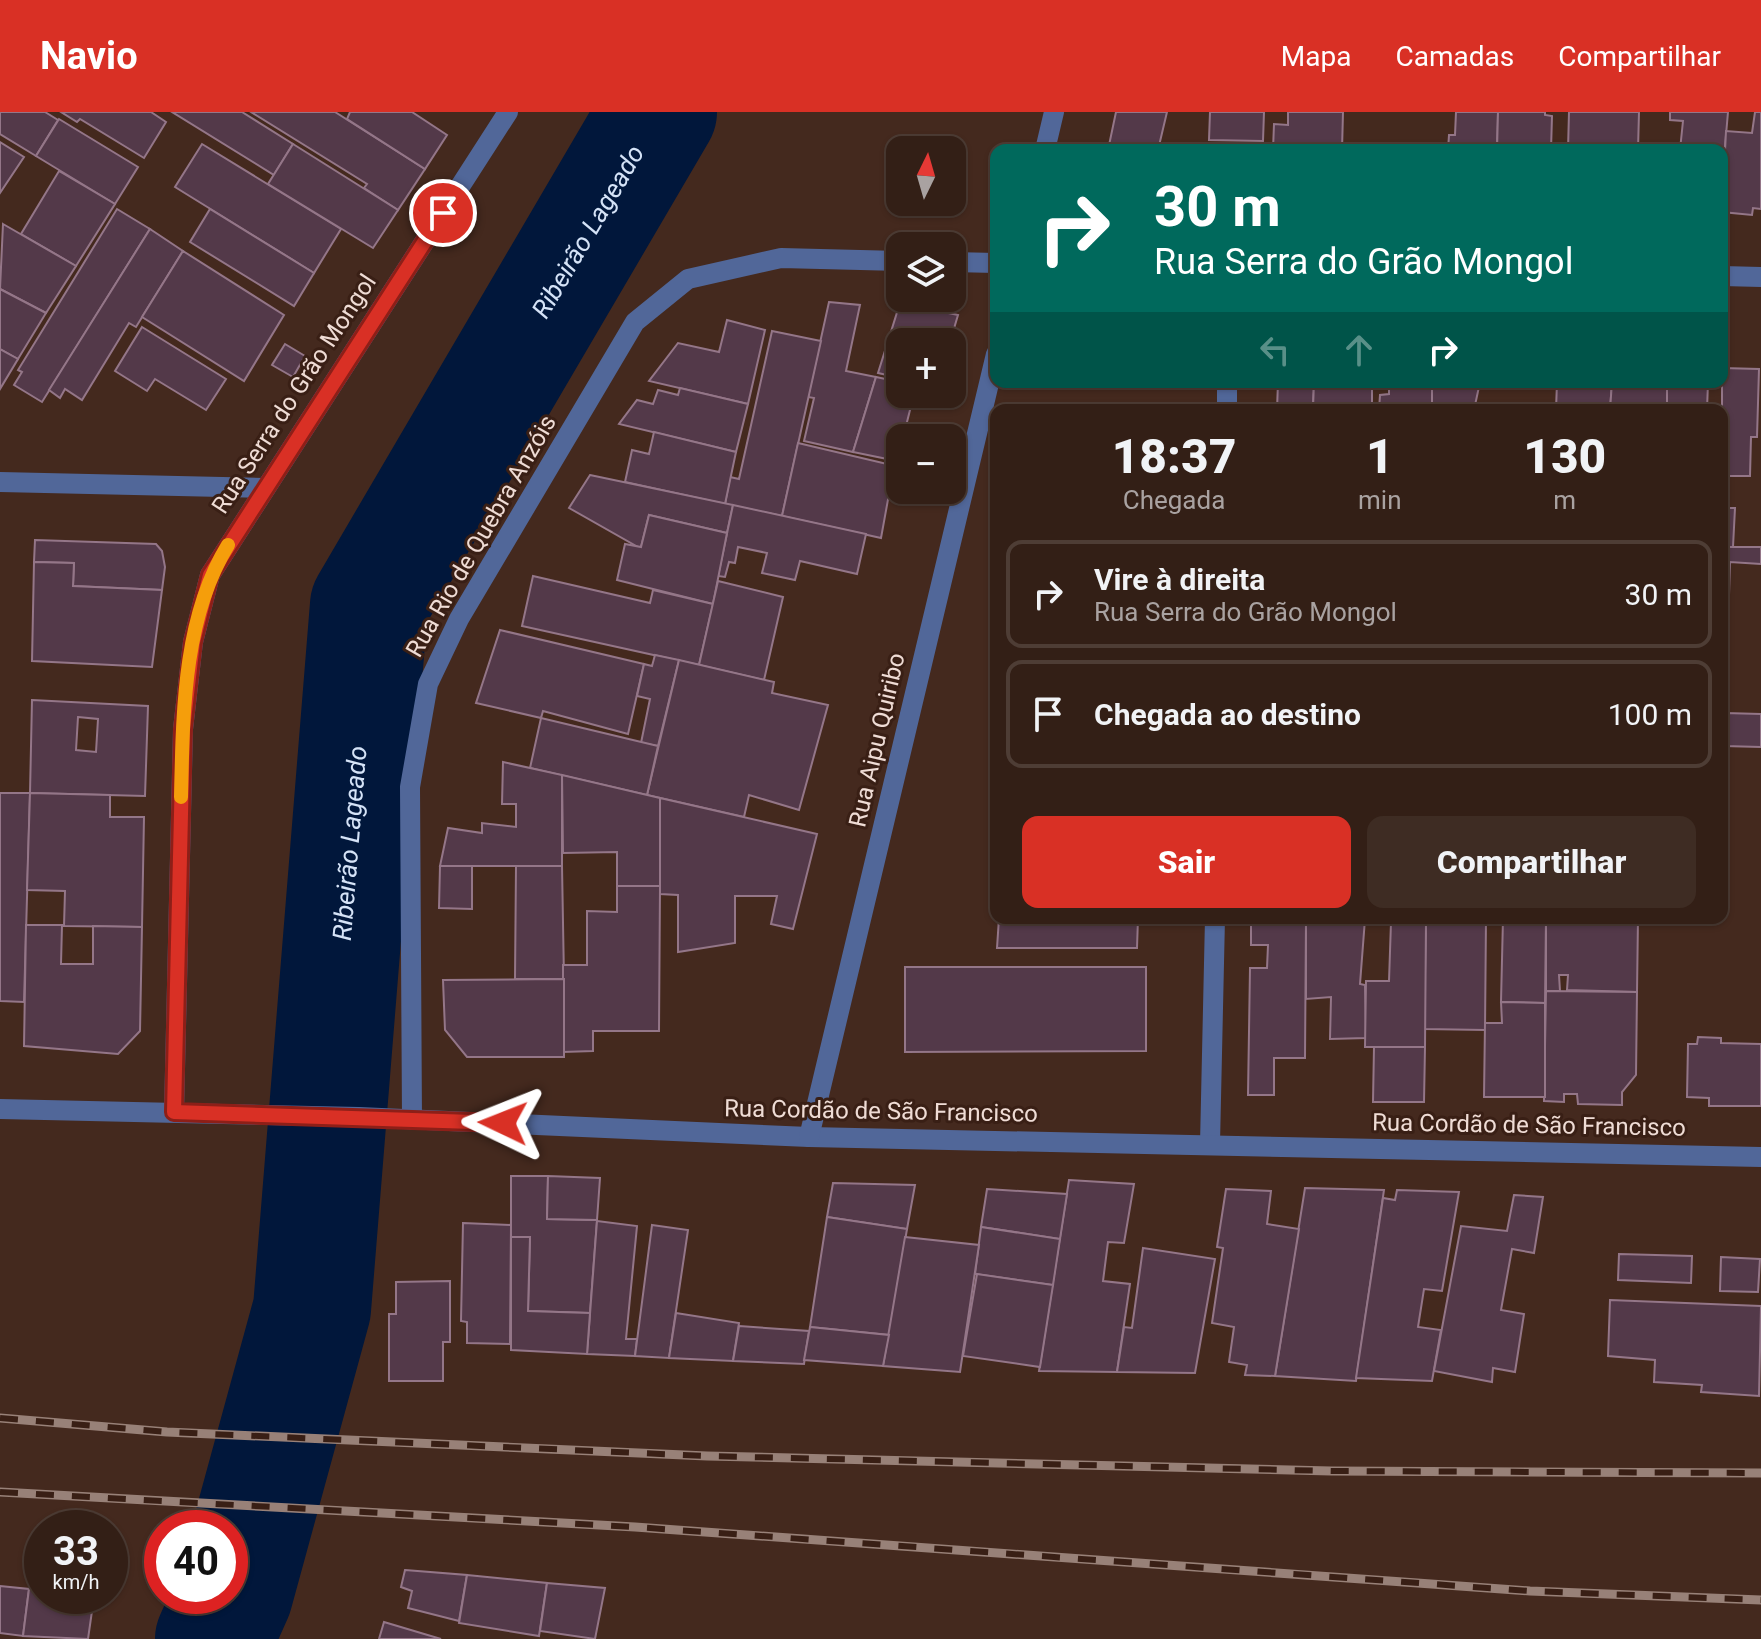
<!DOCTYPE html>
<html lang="pt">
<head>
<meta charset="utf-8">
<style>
	:root { --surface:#331f16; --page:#3e2c23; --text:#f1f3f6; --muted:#a9a2a1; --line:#4e3d35; --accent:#d93025 }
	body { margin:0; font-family:Roboto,sans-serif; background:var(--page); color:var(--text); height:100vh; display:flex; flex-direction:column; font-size:30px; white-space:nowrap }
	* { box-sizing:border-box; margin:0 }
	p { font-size:26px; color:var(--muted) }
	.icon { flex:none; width:44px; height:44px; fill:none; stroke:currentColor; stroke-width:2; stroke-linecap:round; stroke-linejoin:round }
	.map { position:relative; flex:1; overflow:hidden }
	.sheet { position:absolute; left:990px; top:292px; width:738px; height:520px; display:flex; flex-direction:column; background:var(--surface); border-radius:16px; box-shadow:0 2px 6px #0004,0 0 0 2px var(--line) }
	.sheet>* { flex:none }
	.top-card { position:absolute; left:990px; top:32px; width:738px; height:244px; border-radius:16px; box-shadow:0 2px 6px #0004,0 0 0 2px var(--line); background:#00695c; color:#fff; overflow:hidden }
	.needle { width:52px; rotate:5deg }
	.fabs { position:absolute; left:886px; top:24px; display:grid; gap:16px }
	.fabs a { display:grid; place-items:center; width:80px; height:80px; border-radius:16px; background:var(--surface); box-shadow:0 2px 6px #0004,0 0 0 2px var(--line); font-size:40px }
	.speed { position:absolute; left:24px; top:1398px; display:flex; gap:16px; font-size:40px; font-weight:700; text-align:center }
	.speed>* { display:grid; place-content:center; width:104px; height:104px; border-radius:50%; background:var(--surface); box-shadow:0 2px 6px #0004,0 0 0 2px var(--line); line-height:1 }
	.speed small { font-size:20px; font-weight:400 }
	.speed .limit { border:12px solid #d22; background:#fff; color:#111 }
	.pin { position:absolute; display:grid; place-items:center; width:68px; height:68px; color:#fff; margin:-34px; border:4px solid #fff; border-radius:50%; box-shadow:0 2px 8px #0007 }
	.me { position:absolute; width:88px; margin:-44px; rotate:272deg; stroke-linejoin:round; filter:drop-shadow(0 0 6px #0008) }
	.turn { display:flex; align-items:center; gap:28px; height:168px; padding:0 32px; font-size:36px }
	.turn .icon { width:104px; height:104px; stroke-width:2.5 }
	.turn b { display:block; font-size:56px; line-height:68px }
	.lanes { display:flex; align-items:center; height:76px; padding:0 32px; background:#0003; justify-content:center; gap:40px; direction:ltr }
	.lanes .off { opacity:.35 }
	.eta { display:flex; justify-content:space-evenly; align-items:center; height:136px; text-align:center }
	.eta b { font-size:48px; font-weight:800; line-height:56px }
	.action { display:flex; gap:16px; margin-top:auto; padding:16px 32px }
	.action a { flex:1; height:92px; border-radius:16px; background:var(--accent); color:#fff; font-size:32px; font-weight:800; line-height:92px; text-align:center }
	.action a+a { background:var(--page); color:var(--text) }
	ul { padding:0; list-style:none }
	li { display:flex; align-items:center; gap:24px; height:108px; margin:0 16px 12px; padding:0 16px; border:4px solid var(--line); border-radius:16px }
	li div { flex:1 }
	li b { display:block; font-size:30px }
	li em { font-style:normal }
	header { display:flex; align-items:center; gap:48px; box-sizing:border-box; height:112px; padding:0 40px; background:var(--accent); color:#fff }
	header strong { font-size:38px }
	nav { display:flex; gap:44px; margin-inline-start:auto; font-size:28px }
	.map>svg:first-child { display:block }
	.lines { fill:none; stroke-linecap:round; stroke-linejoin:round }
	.river { stroke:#01173b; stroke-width:118 }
	.building { fill:#533949; stroke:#947688; stroke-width:2; fill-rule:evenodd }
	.minor { stroke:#516799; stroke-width:20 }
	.tertiary { stroke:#516799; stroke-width:20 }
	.rail-casing { stroke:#988178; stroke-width:9 }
	.rail { stroke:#391f15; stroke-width:6; stroke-dasharray:18; stroke-linecap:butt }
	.route-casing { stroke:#8d1f18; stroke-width:20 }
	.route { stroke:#d93025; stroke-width:14 }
	.slow { stroke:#f59e0b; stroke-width:14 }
	.labels { text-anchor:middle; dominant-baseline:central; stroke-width:6; stroke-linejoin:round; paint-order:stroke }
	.street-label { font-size:24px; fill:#efdcd5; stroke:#391f15 }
	.water-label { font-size:26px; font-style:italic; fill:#d5e3f7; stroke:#391f15 }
</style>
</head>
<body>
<header>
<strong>Navio</strong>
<nav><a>Mapa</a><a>Camadas</a><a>Compartilhar</a></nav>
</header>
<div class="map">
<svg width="1761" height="1527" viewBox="0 0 1761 1527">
	<rect width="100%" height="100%" fill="#44291e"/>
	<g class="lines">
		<!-- river -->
		<path class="river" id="s1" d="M214 1527 234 1482 312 1197 369 493 658 0"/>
	</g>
	<!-- building -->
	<g class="building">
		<polygon points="0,0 45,0 58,8 36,44 0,22"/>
		<polygon points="61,0 151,0 166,10 144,46 80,7 77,10"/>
		<polygon points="172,0 242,0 293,32 274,63"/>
		<polygon points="251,0 335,0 425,57 398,98 364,76 367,72"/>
		<polygon points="350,0 412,0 447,23 425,57 347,7"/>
		<polygon points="1116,0 1167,0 1158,38 1108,38"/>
		<polygon points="1210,0 1264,0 1263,29 1209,28"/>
		<polygon points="1288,0 1343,0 1342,38 1273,38 1274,12 1288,13"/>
		<polygon points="1456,0 1498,0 1497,38 1448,38 1449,23 1455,23"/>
		<polygon points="1498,0 1545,0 1545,3 1552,4 1551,38 1497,38"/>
		<polygon points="1569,0 1639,0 1638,38 1568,38"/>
		<polygon points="1670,0 1728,0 1722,69 1722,38 1680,38 1683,9 1670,8"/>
		<polygon points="1755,0 1761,0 1761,97 1753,96 1752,103 1722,100 1726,19 1752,21"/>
		<polygon points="59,7 138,55 115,92 36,44"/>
		<polygon points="0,30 24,45 0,81"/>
		<polygon points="202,32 341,117 314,161 175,75"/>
		<polygon points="293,32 398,98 373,136 268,72"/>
		<polygon points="59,59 115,92 76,154 21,122"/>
		<polygon points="117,97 150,117 42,290 14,273 22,260 18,258"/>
		<polygon points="210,97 314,161 294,194 190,130"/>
		<polygon points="3,112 76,154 46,201 0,177"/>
		<polygon points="150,117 183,139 136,215 129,211 82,288 65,277 60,286 49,278"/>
		<polygon points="183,139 284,203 244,269 142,205"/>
		<polygon points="0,177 46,201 18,247 0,237"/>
		<polygon points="829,190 860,193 846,259 876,265 853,340 804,329 814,286 808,285"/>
		<polygon points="900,191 958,203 950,230 900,230 900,266 878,261"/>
		<polygon points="727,208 765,218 748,292 649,269 678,231 719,240"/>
		<polygon points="142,215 226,267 206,298 155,267 147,279 115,259"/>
		<polygon points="772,219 821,229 782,404 725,392 730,365 739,367"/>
		<polygon points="285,232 305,244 293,265 272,253"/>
		<polygon points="0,237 18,247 0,277"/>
		<polygon points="1722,256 1759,257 1757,325 1751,325 1750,364 1722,364"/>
		<polygon points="876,265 900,270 900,282 914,282 903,326 900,326 897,349 853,340"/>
		<polygon points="1278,270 1314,270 1313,298 1277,298"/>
		<polygon points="1314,270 1372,270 1372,298 1313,296"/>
		<polygon points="1389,270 1432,270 1432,298 1379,298 1380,283 1389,282"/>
		<polygon points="1432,270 1480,270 1474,298 1432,298"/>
		<polygon points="1557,270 1612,270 1610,298 1556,298"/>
		<polygon points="1612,270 1667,270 1667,298 1610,298"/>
		<polygon points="1667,270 1708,270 1707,298 1667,298"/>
		<polygon points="680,276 748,292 736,340 619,312 637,288 653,292 658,278 678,283"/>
		<polygon points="654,320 736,340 725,392 625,370 632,338 649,342"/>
		<polygon points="798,331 900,355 900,378 909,378 907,386 889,382 881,426 782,404"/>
		<polygon points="590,363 733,393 727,421 649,403 641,435 638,435 569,396"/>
		<polygon points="733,393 866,422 857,462 800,449 795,468 762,461 767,441 738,435 735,451 729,450 725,465 718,464"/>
		<polygon points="1722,396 1735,396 1733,435 1722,435"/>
		<polygon points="649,403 727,421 713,492 617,468 625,432 641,435"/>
		<polygon points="35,428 156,432 162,439 165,455 162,478 73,474 74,451 34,450"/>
		<polygon points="1726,435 1761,435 1761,452 1730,450 1729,483 1722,483 1722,441 1727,441"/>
		<polygon points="34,450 74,451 73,474 162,478 152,555 32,549"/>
		<polygon points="533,464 650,491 653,478 713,492 699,553 522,514"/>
		<polygon points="718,469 783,485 764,568 699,553"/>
		<polygon points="500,518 644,552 628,622 543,599 541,606 476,591"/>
		<polygon points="655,543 679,548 658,634 641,631 650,587 637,584 644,552 652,554"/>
		<polygon points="679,548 774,570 772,581 828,593 799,698 749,683 744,705 647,683"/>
		<path d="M32 588 148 594 145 684 30 681ZM78 605 98 607 96 640 76 638Z"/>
		<polygon points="1725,601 1761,602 1761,635 1724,634"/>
		<polygon points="541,606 658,634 647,683 530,656"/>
		<polygon points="503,650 562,663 562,754 440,754 448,716 482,721 482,711 516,715 516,692 502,692"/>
		<polygon points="562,663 660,686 660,774 617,774 617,740 563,741"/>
		<polygon points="0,681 30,681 24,890 0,889"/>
		<polygon points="30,681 110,683 110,705 144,705 142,815 64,814 65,779 27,778"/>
		<polygon points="660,686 817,722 793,817 771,812 777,784 735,784 735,831 678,840 678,783 660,782"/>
		<polygon points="440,754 472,754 472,797 439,796"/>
		<polygon points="516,754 562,754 564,867 515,867"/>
		<polygon points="617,774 660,774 659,919 593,919 593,939 563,940 563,853 587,853 587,799 617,800"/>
		<polygon points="999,806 1138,806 1137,836 997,836"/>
		<polygon points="1348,806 1365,807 1360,872 1365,873 1366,926 1330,927 1331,885 1306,887 1306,807 1328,807 1327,812 1348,813"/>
		<polygon points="1426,806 1486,806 1485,918 1424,917"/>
		<polygon points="1503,806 1546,806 1545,891 1501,890"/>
		<polygon points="1546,806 1638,806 1637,880 1567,878 1568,863 1559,863 1560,879 1546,879"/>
		<polygon points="1251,807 1306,807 1305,946 1274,946 1274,983 1248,983 1250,856 1267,856 1268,833 1251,833"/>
		<polygon points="1402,807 1426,808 1425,935 1365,935 1366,869 1389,869 1391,810 1401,810"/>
		<polygon points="26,813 62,813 61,852 93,852 93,814 142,815 140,919 118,942 24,934"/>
		<polygon points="905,855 1146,855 1146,939 905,940"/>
		<polygon points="564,867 564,945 467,945 445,918 443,868"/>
		<polygon points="1546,879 1637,880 1636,963 1622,980 1622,993 1578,992 1577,982 1564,982 1564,990 1544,989"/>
		<polygon points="1501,890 1545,891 1545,985 1484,985 1485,911 1502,911"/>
		<polygon points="1698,925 1721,926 1721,931 1761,932 1761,994 1709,994 1709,986 1687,985 1688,932 1697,932"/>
		<polygon points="1374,935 1425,935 1424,990 1373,990"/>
		<polygon points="511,1064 548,1064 547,1107 597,1108 590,1201 528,1199 530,1125 511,1125"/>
		<polygon points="548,1064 600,1066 597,1108 547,1107"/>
		<polygon points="1069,1068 1134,1072 1124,1131 1108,1130 1103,1169 1130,1172 1117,1260 1039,1259"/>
		<polygon points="833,1071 915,1073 907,1117 827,1105"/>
		<polygon points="1305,1076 1384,1078 1356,1269 1275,1264"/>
		<polygon points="987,1077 1067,1082 1060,1127 981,1115"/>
		<polygon points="1226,1077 1271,1079 1267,1112 1299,1117 1275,1264 1245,1263 1247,1253 1229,1250 1234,1215 1212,1211 1223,1136 1217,1135"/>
		<polygon points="1397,1078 1459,1080 1442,1179 1424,1177 1418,1215 1441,1218 1432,1269 1356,1266 1383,1086 1395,1088"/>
		<polygon points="1514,1083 1543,1085 1534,1141 1512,1137 1501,1198 1524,1202 1515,1260 1493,1256 1492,1270 1434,1259 1461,1114 1507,1119"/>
		<polygon points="827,1105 907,1117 889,1223 810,1215"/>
		<polygon points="597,1109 637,1114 626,1227 637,1227 635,1244 587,1242"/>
		<polygon points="463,1111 511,1113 510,1232 467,1231 467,1210 461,1209"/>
		<polygon points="652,1113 688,1118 669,1246 635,1244"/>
		<polygon points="981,1115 1060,1127 1053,1173 975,1162"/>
		<polygon points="511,1125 530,1125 528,1199 590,1201 587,1242 511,1238"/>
		<polygon points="905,1125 979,1133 960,1260 883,1254"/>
		<polygon points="1143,1136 1215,1147 1195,1261 1117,1260 1124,1215 1132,1216"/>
		<polygon points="1619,1142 1692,1144 1691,1171 1618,1168"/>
		<polygon points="1721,1145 1760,1147 1758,1180 1720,1179"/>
		<polygon points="977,1162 1053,1173 1040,1255 963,1244"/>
		<polygon points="450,1169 450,1230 443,1230 443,1269 389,1269 389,1202 396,1202 396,1170"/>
		<polygon points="1610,1188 1761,1194 1759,1284 1701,1280 1702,1273 1654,1270 1655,1248 1608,1244"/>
		<polygon points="676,1201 739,1211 733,1249 669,1246"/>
		<polygon points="739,1214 809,1219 804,1252 733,1249"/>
		<polygon points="810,1215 889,1223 883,1254 804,1248"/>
		<polygon points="405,1458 467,1463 459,1509 408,1496 412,1479 401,1475"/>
		<polygon points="467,1463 547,1471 539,1524 459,1511"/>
		<polygon points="547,1471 605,1476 595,1527 540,1519"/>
		<polygon points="0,1474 29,1477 23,1524 0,1521"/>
		<polygon points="29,1477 42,1479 42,1484 94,1485 88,1527 23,1524"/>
		<polygon points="384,1510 441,1527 379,1527"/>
	</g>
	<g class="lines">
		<!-- minor -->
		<g class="minor">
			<polyline points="952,150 996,151"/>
			<polyline points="1722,164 1761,165"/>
			<polyline points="1227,298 1227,270"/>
			<polyline points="0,370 264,376"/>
			<polyline points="174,1000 183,617 193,530 210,463 508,0"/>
			<polyline points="412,1008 410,675 428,572 459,507 635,210 688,167 781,146 900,149"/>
			<polyline points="1210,1032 1215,806"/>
		</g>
		<!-- tertiary -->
		<g class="tertiary">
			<polyline points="1045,38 1054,0"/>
			<polyline points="0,997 359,1005 809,1025 1761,1045"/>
			<polyline points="809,1025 996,242"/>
		</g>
		<!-- rail casing -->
		<g class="rail-casing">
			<g id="rail">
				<polyline points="0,1306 167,1320 707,1344 1331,1359 1761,1361"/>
				<polyline points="0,1380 635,1415 1530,1479 1761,1488"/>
			</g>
		</g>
		<!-- rail -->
		<use href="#rail" class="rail"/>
	</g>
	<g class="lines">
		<!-- route casing -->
		<g class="route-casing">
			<polyline id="route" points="443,101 210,463 193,530 183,617 174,1000 503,1011"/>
		</g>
		<!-- route -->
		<use href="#route" class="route"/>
		<!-- slow -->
		<path class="slow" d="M181 685C183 601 183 506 228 433"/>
	</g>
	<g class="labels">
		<!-- street labels -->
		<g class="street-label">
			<text transform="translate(294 282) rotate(-57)">Rua Serra do Grão Mongol</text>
			<text transform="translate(481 424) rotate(-60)">Rua Rio de Quebra Anzóis</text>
			<text transform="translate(877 628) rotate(-77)">Rua Aipu Quiribo</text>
			<text transform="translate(881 999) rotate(1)">Rua Cordão de São Francisco</text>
			<text transform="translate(1529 1013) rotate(1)">Rua Cordão de São Francisco</text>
		</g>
		<!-- water labels -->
		<g class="water-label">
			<text stroke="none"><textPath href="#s1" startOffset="1484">Ribeirão Lageado</textPath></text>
			<text stroke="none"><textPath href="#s1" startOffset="812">Ribeirão Lageado</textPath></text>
		</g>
	</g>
</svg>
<div class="fabs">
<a><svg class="needle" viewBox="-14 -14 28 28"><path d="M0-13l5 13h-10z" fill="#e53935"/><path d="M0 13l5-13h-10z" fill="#a9a2a1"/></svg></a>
<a><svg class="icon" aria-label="layers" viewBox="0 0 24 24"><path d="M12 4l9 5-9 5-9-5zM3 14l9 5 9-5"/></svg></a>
<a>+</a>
<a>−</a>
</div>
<div class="speed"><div>33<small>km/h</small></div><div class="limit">40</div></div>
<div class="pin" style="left:443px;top:101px;background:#d93025"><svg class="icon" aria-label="arrive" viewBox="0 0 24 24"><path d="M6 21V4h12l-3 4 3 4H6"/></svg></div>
<svg class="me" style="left:503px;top:1011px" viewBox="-20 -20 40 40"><path d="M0-17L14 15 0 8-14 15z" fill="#d93025" stroke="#fff" stroke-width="4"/></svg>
<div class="top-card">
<div class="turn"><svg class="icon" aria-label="right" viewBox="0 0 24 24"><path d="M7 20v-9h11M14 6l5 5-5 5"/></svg><div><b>30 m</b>Rua Serra do Grão Mongol</div></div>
<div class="lanes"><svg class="icon off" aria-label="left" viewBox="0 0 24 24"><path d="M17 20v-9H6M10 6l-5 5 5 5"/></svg><svg class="icon off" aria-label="ahead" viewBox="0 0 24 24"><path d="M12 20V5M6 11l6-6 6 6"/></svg><svg class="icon" aria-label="right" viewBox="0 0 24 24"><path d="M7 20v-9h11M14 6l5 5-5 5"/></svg></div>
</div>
<section class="sheet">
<div class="eta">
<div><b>18:37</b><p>Chegada</p></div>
<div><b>1</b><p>min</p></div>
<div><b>130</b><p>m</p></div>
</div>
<ul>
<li><svg class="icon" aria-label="right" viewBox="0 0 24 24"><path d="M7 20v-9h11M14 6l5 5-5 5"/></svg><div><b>Vire à direita</b><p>Rua Serra do Grão Mongol</p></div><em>30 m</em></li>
<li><svg class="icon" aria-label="arrive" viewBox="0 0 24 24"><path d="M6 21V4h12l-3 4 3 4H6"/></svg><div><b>Chegada ao destino</b></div><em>100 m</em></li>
</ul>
<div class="action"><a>Sair</a><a>Compartilhar</a></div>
</section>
</div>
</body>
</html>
